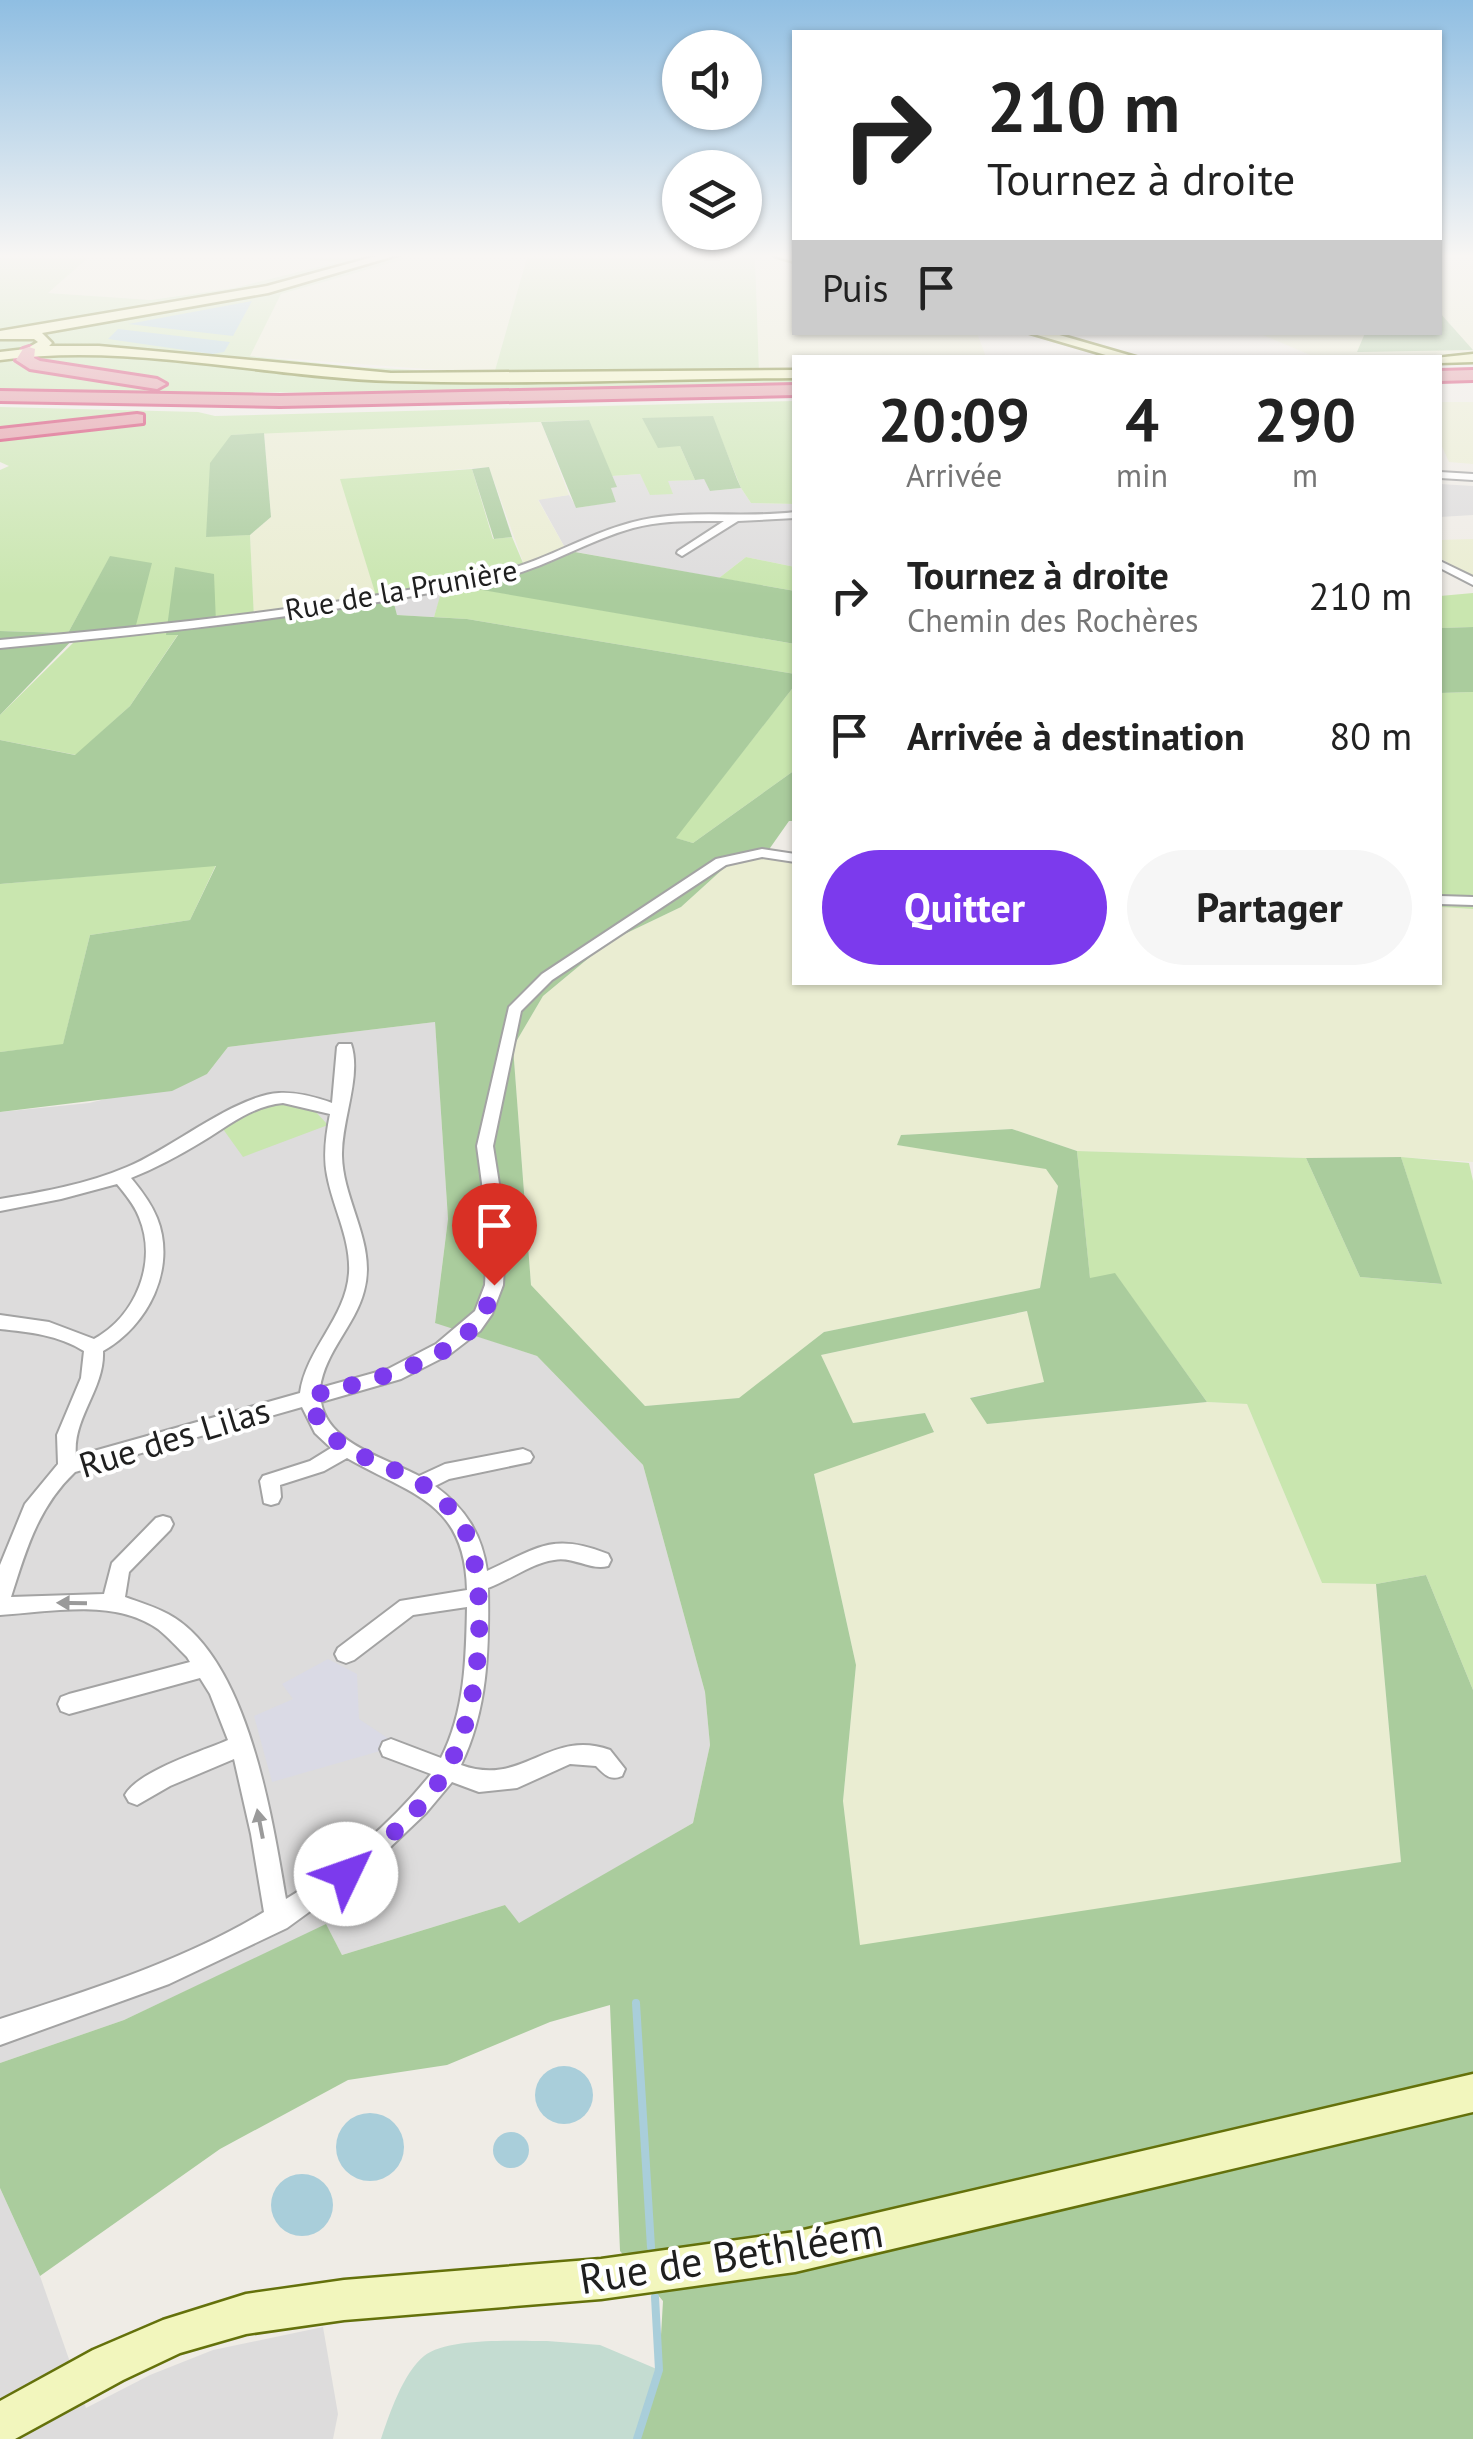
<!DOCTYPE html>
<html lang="fr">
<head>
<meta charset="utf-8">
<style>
	:root { --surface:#fff; --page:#f6f6f6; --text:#222; --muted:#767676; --accent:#7c3aed }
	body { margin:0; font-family:"PT Sans",sans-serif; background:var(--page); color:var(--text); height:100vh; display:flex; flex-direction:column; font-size:38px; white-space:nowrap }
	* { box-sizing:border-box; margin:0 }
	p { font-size:32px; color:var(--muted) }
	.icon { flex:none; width:55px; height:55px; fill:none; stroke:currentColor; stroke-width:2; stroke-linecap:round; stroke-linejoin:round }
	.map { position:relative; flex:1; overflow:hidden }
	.panel { position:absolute; left:792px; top:355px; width:650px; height:630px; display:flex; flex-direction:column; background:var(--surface); border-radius:0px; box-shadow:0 2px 8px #0004 }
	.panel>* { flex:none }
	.guide { position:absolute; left:792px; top:30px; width:650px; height:305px; border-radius:0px; box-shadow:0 2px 8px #0004; background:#fff; color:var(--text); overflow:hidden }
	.fabs { position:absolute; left:662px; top:30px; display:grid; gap:20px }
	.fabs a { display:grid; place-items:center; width:100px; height:100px; border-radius:50%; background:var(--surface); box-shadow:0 2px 8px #0004; font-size:50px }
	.pin { position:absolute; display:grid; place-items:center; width:85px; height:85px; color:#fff; margin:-102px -42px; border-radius:50% 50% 50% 0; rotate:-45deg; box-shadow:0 0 10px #0007 }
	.pin .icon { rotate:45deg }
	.me { position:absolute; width:110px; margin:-55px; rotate:48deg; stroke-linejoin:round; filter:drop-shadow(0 0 8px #0008) }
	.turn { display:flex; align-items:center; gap:35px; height:210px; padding:0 30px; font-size:45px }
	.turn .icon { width:130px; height:130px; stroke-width:2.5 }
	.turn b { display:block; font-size:70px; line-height:85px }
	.then { display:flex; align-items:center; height:95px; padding:0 30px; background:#0003; gap:20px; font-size:38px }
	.eta { display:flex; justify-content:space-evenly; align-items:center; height:170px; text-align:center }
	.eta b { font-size:60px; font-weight:700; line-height:70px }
	.button { display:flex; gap:20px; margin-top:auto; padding:20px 30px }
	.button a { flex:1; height:115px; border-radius:60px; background:var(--accent); color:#fff; font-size:40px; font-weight:700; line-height:115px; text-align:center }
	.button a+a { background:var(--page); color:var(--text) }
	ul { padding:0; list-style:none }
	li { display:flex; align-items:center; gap:30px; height:140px; padding:0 30px }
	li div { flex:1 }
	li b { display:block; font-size:38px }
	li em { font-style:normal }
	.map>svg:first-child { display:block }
	.residential { fill:#dddcdc }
	.farmland { fill:#eaedd2 }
	.grass { fill:#c9e6af }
	.forest { fill:#aacc9d }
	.wetland { fill:#c4dcd1 }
	.plaza { fill:#dadae5 }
	.water { fill:#a9ceda }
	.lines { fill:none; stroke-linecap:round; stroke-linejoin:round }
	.stream { stroke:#a9ceda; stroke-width:8 }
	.street-casing { stroke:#a3a3a3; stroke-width:4 }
	.secondary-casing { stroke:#64710b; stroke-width:5 }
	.highway-casing { stroke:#d12f63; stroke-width:6 }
	.street { fill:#fff; fill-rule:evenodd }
	.secondary { fill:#f2f6bd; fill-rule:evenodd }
	.highway { fill:#e2929f; fill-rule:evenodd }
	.oneway { fill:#9a9a9a }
	.route { stroke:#7c3aed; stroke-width:18; stroke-dasharray:0 32.4 }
	.labels { text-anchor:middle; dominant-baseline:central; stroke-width:8; stroke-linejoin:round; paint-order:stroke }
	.far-street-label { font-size:30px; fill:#1f1f1f; stroke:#fff }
	.street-label { font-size:35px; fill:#1f1f1f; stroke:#fff }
	.near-street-label { font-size:42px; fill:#1f1f1f; stroke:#fff }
</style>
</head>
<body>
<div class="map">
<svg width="1473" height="2439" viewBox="0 0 1473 2439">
	<rect width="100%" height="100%" fill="#efece6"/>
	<!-- residential -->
	<g class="residential">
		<polygon points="640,474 651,495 667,481 704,479 711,491 741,488 751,503 795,504 795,567 746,557 719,578 576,552 569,555 538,499 569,495 577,508 616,501 610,488 616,486 612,476"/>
		<polygon points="1440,484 1473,486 1473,515 1440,517"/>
		<polygon points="443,588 434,617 397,615 392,596"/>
		<polygon points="435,1022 448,1219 435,1322 537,1356 643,1465 705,1692 710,1745 693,1823 519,1924 505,1905 342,1955 326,1925 124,2020 0,2063 0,1112 89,1103 207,1074 228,1047"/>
		<polygon points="0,2188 40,2276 86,2408 150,2375 213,2350 323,2327 338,2414 333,2439 0,2439"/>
	</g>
	<!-- farmland -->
	<g class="farmland">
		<polygon points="92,254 258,255 341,261 234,288 151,300 47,293"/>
		<polygon points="422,254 528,254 494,374 249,356 281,294"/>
		<polygon points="765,254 795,263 795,332 977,333 986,357 795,358 795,371 759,372 755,255"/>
		<polygon points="1440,254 1473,254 1473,354 1315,357 1258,333 1440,332"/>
		<polygon points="1440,402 1473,402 1473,464 1449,462 1440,442"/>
		<polygon points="541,422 569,495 538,500 569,555 526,570 489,467 341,479 377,599 254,618 250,535 271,517 264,433"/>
		<polygon points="1473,539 1473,578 1440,558 1440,540"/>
		<polygon points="763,858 795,864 795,982 1440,982 1440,907 1473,909 1473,1162 1401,1157 1306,1158 1077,1151 1012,1129 901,1135 898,1145 1046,1168 1058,1186 1040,1288 824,1332 740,1398 645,1406 531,1285 513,1047 543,996 608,942 681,907 724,868 744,859"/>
		<polygon points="1028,1311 1045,1382 971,1397 987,1424 1207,1402 1247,1404 1322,1583 1376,1584 1401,1862 859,1946 843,1801 856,1665 814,1473 934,1431 925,1413 853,1423 821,1355"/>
	</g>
	<!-- grass -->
	<g class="grass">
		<path d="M0 254H92L48 293 151 300 234 288 338 262 258 255 161 254C224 254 288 257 351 257 374 257 398 254 422 254L281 294 250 356 357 367 494 374 528 254H760L755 256 759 372 795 371V386L438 394 254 392 246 398 0 392Z"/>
		<polygon points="795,401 795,504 751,503 741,488 712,416 680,446 695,480 668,481 673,494 650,495 640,474 612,476 588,420 231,435 206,536 250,535 254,618 169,626 167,635 179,633 130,706 76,755 0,740 0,715 74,642 110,557 68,633 0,631 0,470 9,466 0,462 0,407 198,412 215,416"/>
		<polygon points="472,469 493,539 512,537 526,570 463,586 795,644 795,674 467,619 434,617 442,589 377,599 340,479"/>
		<polygon points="746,557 795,567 795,591 719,578"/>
		<polygon points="1473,593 1473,627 1440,628 1440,596"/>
		<polygon points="795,685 795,770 693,843 675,838"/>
		<polygon points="1473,692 1473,909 1440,907 1440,693"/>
		<polygon points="216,865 190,920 90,935 63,1045 0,1052 0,884"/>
		<polygon points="277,1104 313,1109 328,1125 243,1157 223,1129 241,1116"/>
		<polygon points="1077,1151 1306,1158 1360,1277 1441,1284 1401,1157 1469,1163 1473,1181 1473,1690 1426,1575 1376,1584 1322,1583 1247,1404 1207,1402 1115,1274 1090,1279"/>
	</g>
	<!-- forest -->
	<g class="forest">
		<polygon points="1440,313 1473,350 1357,352 1365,333 1440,332"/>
		<polygon points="713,416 737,479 741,488 710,491 704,479 695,480 680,446 658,448 642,418"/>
		<polygon points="589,420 617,487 611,488 616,502 576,508 541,422"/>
		<polygon points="264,433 271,517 250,535 206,537 210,463 231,435"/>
		<polygon points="489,467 512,537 494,539 472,469"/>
		<polygon points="575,552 795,591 795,644 459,586 500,579"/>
		<polygon points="110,556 152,563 135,629 78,634 0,715 0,631 68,633"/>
		<polygon points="175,567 214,574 216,623 392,596 397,615 467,619 795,674 795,685 676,838 693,843 795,770 795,821 789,821 763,858 744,859 724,868 681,907 608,942 543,996 513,1047 531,1285 645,1406 739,1398 824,1332 1040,1288 1058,1186 1046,1169 897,1145 901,1135 1012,1129 1077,1151 1090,1278 1115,1273 1207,1402 987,1424 970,1398 1044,1382 1027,1311 821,1355 853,1423 925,1413 934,1432 814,1474 856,1665 843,1801 860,1945 1401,1862 1376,1584 1426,1575 1473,1690 1473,2439 637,2439 659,2370 663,2301 620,2251 610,2005 550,2022 447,2065 348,2080 220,2149 40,2276 0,2188 0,2063 124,2020 326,1924 342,1955 505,1905 519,1923 693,1823 710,1745 705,1692 643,1465 537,1356 435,1323 448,1219 435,1022 228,1047 207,1074 172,1091 0,1112 0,1052 63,1044 90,935 190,920 216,866 0,884 0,740 75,755 130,706 178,635 166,635"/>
		<polygon points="1473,627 1473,692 1440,693 1440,628"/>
		<polygon points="1401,1157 1442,1284 1360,1277 1306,1158"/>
	</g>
	<!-- wetland -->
	<path class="wetland" d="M547 2341 600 2345 659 2370 637 2439H381C389 2415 403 2373 424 2356 447 2337 517 2341 547 2341Z"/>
	<!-- plaza -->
	<polygon class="plaza" points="328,1659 357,1674 359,1719 392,1741 391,1753 380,1751 272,1782 254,1716 293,1699 282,1684"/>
	<!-- water -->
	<g class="water">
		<polygon points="252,301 233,336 128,324"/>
		<polygon points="118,329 230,342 224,352 212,354 108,339"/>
		<circle cx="564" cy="2095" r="29"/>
		<circle cx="370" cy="2147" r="34"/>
		<circle cx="511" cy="2150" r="18"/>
		<circle cx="302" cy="2205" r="31"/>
	</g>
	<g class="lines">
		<!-- stream -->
		<g class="stream">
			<polyline points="636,2003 651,2247"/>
			<polyline points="637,2439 659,2370 655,2297"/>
		</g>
		<!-- street casing -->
		<g class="street-casing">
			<g id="street">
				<polygon points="1440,472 1473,474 1473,480 1440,478"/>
				<path d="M795 512V518L738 521 682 556 677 553 678 551 724 521C694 521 663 520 633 528 586 541 545 568 498 579 334 615 166 632 0 648V640C165 625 332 608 495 573 549 561 596 527 652 518 699 510 747 518 795 512Z"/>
				<polygon points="1440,561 1473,577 1473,585 1440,568"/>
				<path d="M762 849 795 854V862L762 857 726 865 552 980 521 1011 493 1146 506 1228 503 1285 492 1314 480 1331 450 1354 401 1379 321 1402C328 1444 386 1458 419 1476L445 1464 523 1449 530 1452 533 1457 530 1462 449 1479 435 1486C465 1508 482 1534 487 1571 538 1548 552 1532 608 1554L611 1560 608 1566C591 1571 573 1556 554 1560 532 1563 510 1580 488 1588 489 1649 488 1709 461 1765 523 1788 549 1728 610 1750L625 1769 622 1776C610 1781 605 1775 596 1766L570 1764 517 1788 479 1792 452 1782 426 1813 364 1872 287 1928 169 1984 0 2045V2019C90 1990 183 1961 264 1912L251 1834 234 1759 170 1786 137 1805 129 1802 125 1795C138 1771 203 1751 228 1740L210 1694 200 1678 69 1714 61 1711 58 1704 61 1697 69 1694 190 1662 187 1657C178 1648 168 1637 158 1629 114 1598 50 1612 0 1615V1565L25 1504 58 1464 57 1435 81 1378 84 1351C58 1335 30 1332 0 1329V1315L49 1322 94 1339C136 1316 158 1262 139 1217 134 1204 125 1194 117 1184L61 1199 0 1211V1199C43 1192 87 1184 127 1167 171 1149 236 1095 279 1093 297 1092 315 1097 332 1103L337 1047 339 1044H351C362 1076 341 1121 342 1156 343 1202 377 1244 364 1291 355 1326 325 1351 320 1388L388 1369 436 1344 475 1311 485 1285 488 1228 477 1146 509 1007 542 974 716 859ZM283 1103 330 1114C326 1134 323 1155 327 1175 333 1208 351 1239 349 1273 346 1318 306 1349 300 1393L76 1456C72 1418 105 1389 103 1351 148 1326 177 1268 157 1218 151 1203 141 1190 131 1178 156 1168 180 1155 203 1141 229 1125 252 1106 283 1103ZM302 1407 315 1433 331 1448 310 1461 263 1476 260 1481 264 1503 271 1505 278 1503 281 1497 280 1485 324 1471 347 1458C411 1495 465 1501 467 1590L400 1601 338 1648 335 1654 338 1660 346 1663 354 1660 413 1615 467 1607C466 1659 465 1711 441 1758L391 1739 383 1742 380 1749 383 1756 431 1774C392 1823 340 1867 286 1899 272 1818 248 1657 168 1614 155 1607 139 1602 125 1597L129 1572 170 1530 173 1524 170 1518 163 1516 156 1518 112 1563 104 1594 11 1597C26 1550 38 1507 75 1472Z"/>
				<polygon points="1440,896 1473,897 1473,905 1440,904"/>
			</g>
		</g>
		<!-- secondary casing -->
		<g class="secondary-casing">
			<g id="secondary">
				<path d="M384 254H401L268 293 42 333 52 343 49 346H99L391 373 795 370V378C661 379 526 385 393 381 262 377 130 342 0 360V352L26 349 38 342 34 339H0V331L267 286Z"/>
				<polygon points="774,254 795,255 795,262 775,256"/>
				<polygon points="1027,332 1049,332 1139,358 1116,358"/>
				<polygon points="1473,354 1473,362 1440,363 1440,358 1435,358"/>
				<polygon points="1473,2074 1473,2112 795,2272 601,2299 344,2320 246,2334 180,2353 123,2380 15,2439 0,2439 0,2401 93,2350 163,2320 246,2294 344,2280 601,2259 795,2232"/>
			</g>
		</g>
		<!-- highway casing -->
		<g class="highway-casing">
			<g id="highway">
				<polygon points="29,347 35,349 34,358 40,361 157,379 166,384 157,389 30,369 16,360 23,349"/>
				<polygon points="1473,370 1473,380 1440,381 1440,371"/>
				<polygon points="795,385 795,395 280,406 0,401 0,391 280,396"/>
				<polygon points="137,414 143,415 143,423 0,439 0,429"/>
			</g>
		</g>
		<!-- street -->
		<use href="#street" class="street"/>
		<!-- secondary -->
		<use href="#secondary" class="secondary"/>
		<!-- highway -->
		<use href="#highway" class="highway"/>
	</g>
	<!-- one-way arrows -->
	<defs><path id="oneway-solid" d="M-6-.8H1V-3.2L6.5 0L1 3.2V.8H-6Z" transform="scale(2.5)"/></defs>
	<g class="oneway">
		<use href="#oneway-solid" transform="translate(72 1603) rotate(-179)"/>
		<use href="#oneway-solid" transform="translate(260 1824) rotate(-101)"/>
	</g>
	<!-- sky -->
	<linearGradient id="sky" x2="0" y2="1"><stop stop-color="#8fbee2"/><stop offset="0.43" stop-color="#f8f6f4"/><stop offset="1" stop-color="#f8f6f4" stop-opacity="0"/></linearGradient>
	<rect width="1473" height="595" fill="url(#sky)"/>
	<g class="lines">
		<!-- route -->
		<path class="route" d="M346 1874C381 1845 424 1809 447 1769 480 1712 489 1600 468 1538 464 1524 448 1505 437 1495 395 1458 322 1461 310 1396 362 1382 452 1365 483 1314 488 1306 491 1294 494 1285"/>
	</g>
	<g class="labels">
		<!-- far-street labels -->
		<g class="far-street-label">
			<text transform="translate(401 589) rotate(-10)">Rue de la Prunière</text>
		</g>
		<!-- street labels -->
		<g class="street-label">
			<text transform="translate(174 1437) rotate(-17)">Rue des Lilas</text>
		</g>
		<!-- near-street labels -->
		<g class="near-street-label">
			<text transform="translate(731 2255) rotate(-9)">Rue de Bethléem</text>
		</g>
	</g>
</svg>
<div class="fabs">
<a><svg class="icon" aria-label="sound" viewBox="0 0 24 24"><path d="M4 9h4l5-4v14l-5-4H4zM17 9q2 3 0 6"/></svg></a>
<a><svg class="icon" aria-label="layers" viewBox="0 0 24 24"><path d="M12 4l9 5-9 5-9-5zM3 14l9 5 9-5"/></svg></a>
</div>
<div class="pin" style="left:494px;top:1285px;background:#d93025"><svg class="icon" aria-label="arrive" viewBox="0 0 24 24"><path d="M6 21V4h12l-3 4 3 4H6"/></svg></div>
<svg class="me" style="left:346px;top:1874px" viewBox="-20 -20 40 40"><circle r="19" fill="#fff"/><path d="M0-13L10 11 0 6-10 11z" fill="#7c3aed"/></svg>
<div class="guide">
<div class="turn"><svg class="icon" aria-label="right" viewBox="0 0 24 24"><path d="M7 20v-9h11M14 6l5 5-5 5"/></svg><div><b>210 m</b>Tournez à droite</div></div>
<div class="then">Puis<svg class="icon" aria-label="arrive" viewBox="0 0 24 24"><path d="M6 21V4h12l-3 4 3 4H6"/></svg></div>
</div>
<section class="panel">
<div class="eta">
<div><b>20:09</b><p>Arrivée</p></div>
<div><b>4</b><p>min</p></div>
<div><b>290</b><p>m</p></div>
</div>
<ul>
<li><svg class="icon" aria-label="right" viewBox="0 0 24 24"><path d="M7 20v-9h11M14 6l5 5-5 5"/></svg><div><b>Tournez à droite</b><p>Chemin des Rochères</p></div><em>210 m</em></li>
<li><svg class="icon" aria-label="arrive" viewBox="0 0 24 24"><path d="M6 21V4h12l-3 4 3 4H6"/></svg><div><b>Arrivée à destination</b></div><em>80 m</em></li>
</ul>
<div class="button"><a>Quitter</a><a>Partager</a></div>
</section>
</div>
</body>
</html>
